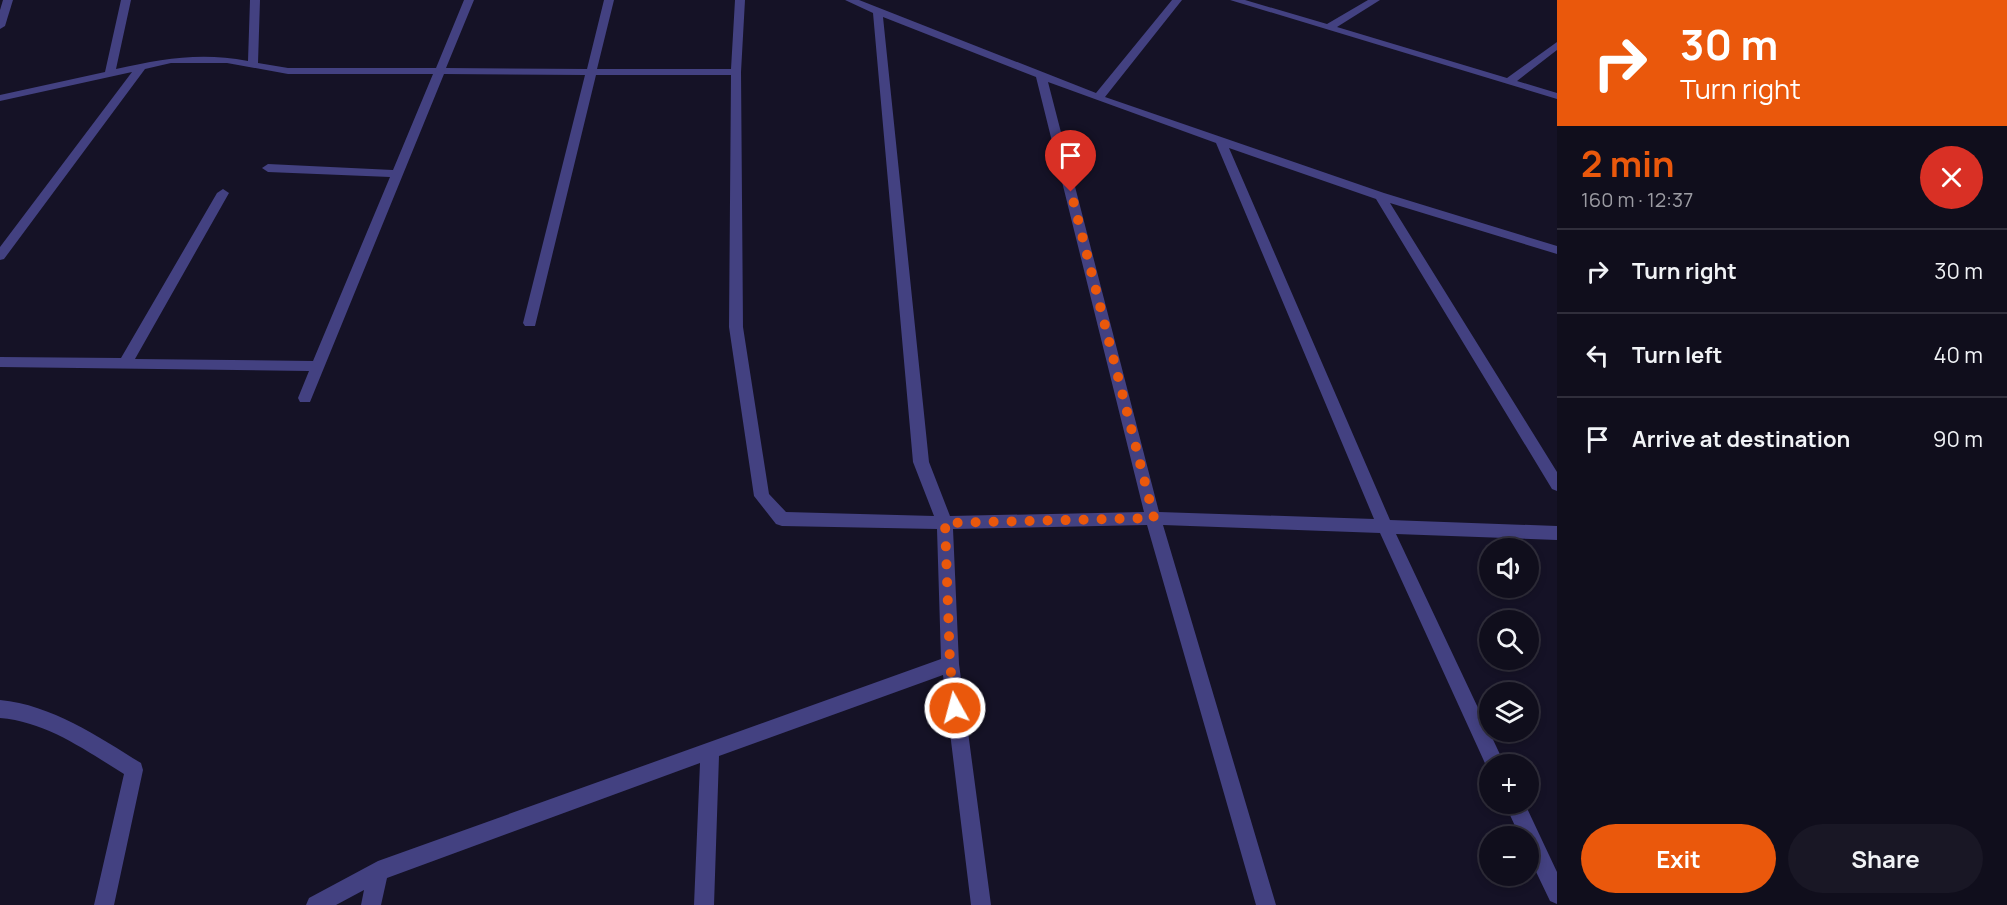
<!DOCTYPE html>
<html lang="en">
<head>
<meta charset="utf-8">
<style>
	:root { --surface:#100e1c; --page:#191725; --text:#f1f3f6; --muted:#9c9ca3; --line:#302e3b; --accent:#ea580c }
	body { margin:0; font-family:Manrope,sans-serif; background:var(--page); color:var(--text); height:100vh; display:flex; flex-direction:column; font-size:22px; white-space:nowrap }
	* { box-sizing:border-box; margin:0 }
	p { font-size:20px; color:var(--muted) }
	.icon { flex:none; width:33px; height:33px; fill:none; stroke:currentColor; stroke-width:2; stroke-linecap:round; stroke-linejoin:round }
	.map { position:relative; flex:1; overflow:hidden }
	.details { display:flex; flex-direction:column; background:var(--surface); width:450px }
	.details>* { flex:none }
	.guide { background:#ea580c; color:#fff; overflow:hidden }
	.tools { position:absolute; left:1479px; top:538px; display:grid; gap:12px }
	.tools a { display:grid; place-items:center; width:60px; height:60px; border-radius:50%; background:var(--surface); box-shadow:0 3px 9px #0003,0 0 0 2px var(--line); font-size:30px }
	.pin { position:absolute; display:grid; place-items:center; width:51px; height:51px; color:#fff; margin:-62px -26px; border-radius:50% 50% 50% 0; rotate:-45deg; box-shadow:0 0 6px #0007 }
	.pin .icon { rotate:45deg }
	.me { position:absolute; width:66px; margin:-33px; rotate:353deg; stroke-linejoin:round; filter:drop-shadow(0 0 4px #0008) }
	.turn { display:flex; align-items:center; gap:21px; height:126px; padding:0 24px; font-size:27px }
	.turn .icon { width:78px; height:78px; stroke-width:2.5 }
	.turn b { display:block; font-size:42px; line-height:51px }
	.round { display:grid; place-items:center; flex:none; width:63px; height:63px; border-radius:32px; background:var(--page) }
	.headline { display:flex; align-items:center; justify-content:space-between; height:102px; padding:0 24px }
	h1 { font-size:36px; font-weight:700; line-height:45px; color:var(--accent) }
	.action { display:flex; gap:12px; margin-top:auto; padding:12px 24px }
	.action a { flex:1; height:69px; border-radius:36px; background:var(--accent); color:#fff; font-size:24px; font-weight:700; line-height:69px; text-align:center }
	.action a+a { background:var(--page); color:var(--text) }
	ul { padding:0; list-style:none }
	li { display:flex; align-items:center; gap:18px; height:84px; padding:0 24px; border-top:2px solid var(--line) }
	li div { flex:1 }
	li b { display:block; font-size:22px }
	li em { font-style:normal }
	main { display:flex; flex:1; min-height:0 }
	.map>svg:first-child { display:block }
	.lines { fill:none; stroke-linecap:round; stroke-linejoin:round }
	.street { fill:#434181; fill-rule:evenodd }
	.route { stroke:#ea580c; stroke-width:10; stroke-dasharray:0 18 }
</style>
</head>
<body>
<main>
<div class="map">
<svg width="1557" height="905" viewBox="0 0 1557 905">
	<rect width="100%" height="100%" fill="#151226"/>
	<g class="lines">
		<!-- street -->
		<g class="street">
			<polygon points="3,0 13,0 5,26 0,29 0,10"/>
			<path d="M121 0H131L116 69C163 59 199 52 248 61L250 0H260L258 63 288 68H436L464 0H474L446 68 587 69 604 0H614L597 69H731L735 0H745L741 72 743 327 769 494 786 512 934 516 913 462 873 13 845 0H859L1096 93 1172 0H1182L1105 97 1384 193 1557 246V254L1390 203 1557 472V491L1552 489 1376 199 1229 148 1390 520 1557 526V540L1396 534 1505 765H1490L1489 772 1380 533 1163 525 1276 905H1256L1147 525 953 529 959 664 991 905H971L943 675 719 756 714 905H694L700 763 387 878 381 905H361L364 890 336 905H306L309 898 378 861 941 659 937 529 782 526 776 524 754 496 729 327 731 75H596L535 326H525L523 323 585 75 444 74 310 402H300L298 398 309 371 0 367V357L121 358 217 193 223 189 229 193 135 359 313 361 390 177 268 172 262 168 268 164 393 170 433 74H288L227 63H171L145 69 4 259 0 260V247L132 72 0 101V95L105 72ZM883 17 1036 77 1144 512 950 516 929 462ZM1048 82 1216 143 1374 519 1159 512Z"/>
			<polygon points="1230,0 1245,0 1327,24 1368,0 1380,0 1337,27 1507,78 1557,42 1557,50 1517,81 1557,93 1557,99"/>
			<path d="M0 700C52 705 97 736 141 763L143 770 114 905H94L124 774C85 750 47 722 0 718Z"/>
			<polygon points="1505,804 1525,804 1557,872 1557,904 1550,901 1528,855 1528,837 1520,837"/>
		</g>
	</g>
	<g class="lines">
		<!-- route -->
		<polyline class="route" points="955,708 950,664 945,523 1154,518 1071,192"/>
	</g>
</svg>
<div class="tools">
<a><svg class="icon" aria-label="sound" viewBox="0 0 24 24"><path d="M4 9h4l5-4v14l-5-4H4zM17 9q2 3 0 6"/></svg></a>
<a><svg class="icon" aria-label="search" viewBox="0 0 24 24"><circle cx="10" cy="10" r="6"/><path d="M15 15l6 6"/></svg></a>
<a><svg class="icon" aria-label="layers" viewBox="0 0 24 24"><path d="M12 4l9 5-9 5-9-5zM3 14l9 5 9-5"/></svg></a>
<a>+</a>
<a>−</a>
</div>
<div class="pin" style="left:1071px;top:192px;background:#d93025"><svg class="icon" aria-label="arrive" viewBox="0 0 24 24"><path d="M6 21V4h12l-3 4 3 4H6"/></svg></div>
<svg class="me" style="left:955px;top:708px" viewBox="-20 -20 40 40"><circle r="17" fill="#ea580c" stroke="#fff" stroke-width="3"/><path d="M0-11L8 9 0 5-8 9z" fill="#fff"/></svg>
</div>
<section class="details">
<div class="guide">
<div class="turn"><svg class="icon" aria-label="right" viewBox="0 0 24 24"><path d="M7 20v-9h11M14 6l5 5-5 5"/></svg><div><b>30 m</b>Turn right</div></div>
</div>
<div class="headline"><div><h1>2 min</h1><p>160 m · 12:37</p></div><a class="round" style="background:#d93025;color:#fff"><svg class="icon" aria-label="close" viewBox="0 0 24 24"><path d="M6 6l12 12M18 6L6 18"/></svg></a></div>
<ul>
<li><svg class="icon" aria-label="right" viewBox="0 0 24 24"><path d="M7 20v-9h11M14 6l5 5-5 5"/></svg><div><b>Turn right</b></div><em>30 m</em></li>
<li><svg class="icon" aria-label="left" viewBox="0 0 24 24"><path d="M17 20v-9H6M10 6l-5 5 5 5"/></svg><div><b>Turn left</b></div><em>40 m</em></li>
<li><svg class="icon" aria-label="arrive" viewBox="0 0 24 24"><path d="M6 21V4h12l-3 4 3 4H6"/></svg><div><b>Arrive at destination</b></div><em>90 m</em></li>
</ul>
<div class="action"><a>Exit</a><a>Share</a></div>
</section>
</main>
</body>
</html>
